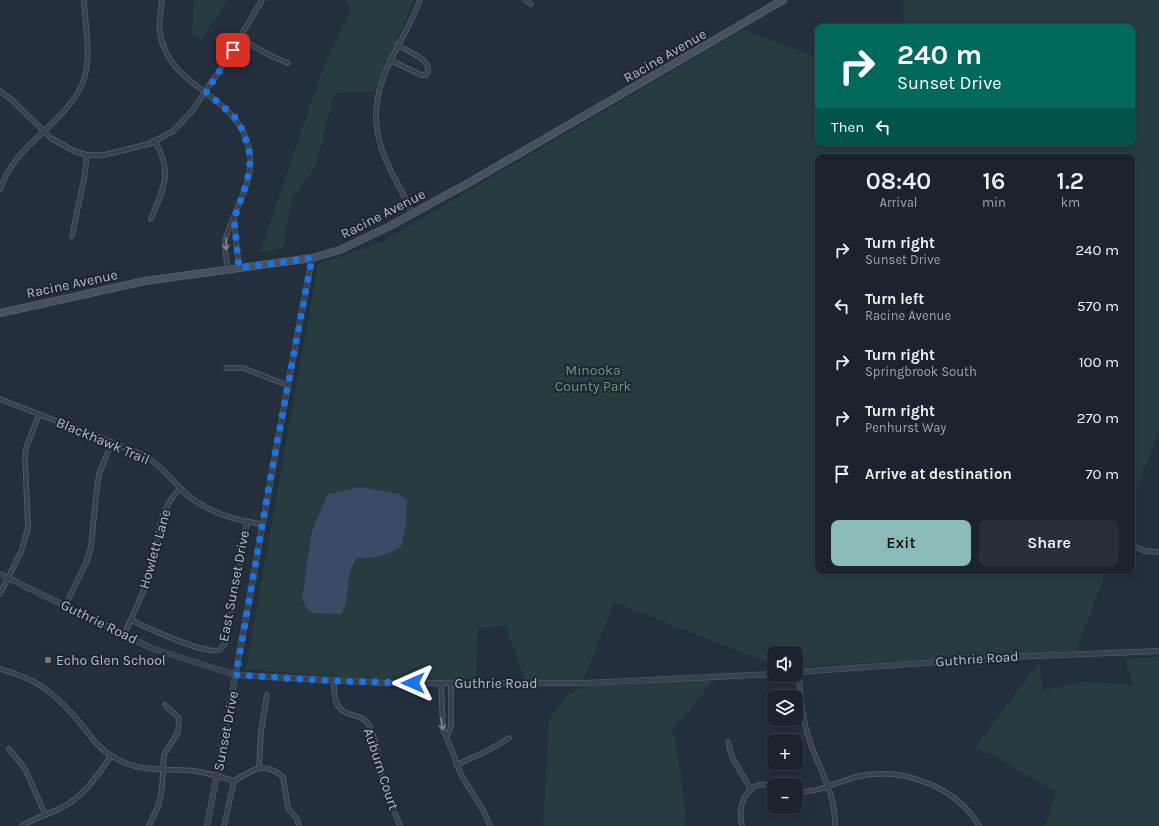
<!DOCTYPE html>
<html lang="en">
<head>
<meta charset="utf-8">
<style>
	:root { --surface:#1b232e; --page:#282f3a; --text:#f1f3f6; --muted:#a0a4aa; --line:#39404a; --accent:#8bbbb9 }
	body { margin:0; font-family:Karla,sans-serif; background:var(--page); color:var(--text); height:100vh; display:flex; flex-direction:column; font-size:15px; white-space:nowrap }
	* { box-sizing:border-box; margin:0 }
	p { font-size:13px; color:var(--muted) }
	.icon { flex:none; width:22px; height:22px; fill:none; stroke:currentColor; stroke-width:2; stroke-linecap:round; stroke-linejoin:round }
	.map { position:relative; flex:1; overflow:hidden }
	.panel { position:absolute; left:815px; top:154px; width:320px; height:420px; display:flex; flex-direction:column; background:var(--surface); border-radius:8px; box-shadow:0 2px 6px #0003,0 0 0 1px var(--line) }
	.panel>* { flex:none }
	.hud { position:absolute; left:815px; top:24px; width:320px; height:122px; border-radius:8px; box-shadow:0 2px 6px #0003,0 0 0 1px var(--line); background:#00695c; color:#fff; overflow:hidden }
	.tools { position:absolute; left:767px; top:646px; display:grid; gap:8px }
	.tools a { display:grid; place-items:center; width:36px; height:36px; border-radius:8px; background:var(--surface); box-shadow:0 2px 6px #0003,0 0 0 1px var(--line); font-size:20px }
	.pin { position:absolute; display:grid; place-items:center; width:34px; height:34px; color:#fff; margin:-17px; border-radius:8px; box-shadow:0 2px 6px #0006 }
	.me { position:absolute; width:44px; margin:-22px; rotate:270deg; stroke-linejoin:round; filter:drop-shadow(0 0 3px #0008) }
	.turn { display:flex; align-items:center; gap:14px; height:84px; padding:0 16px; font-size:18px }
	.turn .icon { width:52px; height:52px; stroke-width:2.5 }
	.turn b { display:block; font-size:28px; line-height:34px }
	.then { display:flex; align-items:center; height:38px; padding:0 16px; background:#0003; gap:8px; font-size:15px }
	.eta { display:flex; justify-content:space-evenly; align-items:center; height:68px; text-align:center }
	.eta b { font-size:24px; font-weight:600; line-height:28px }
	.primary-button { display:flex; gap:8px; margin-top:auto; padding:8px 16px }
	.primary-button a { flex:1; height:46px; border-radius:8px; background:var(--accent); color:#111; font-size:16px; font-weight:600; line-height:46px; text-align:center }
	.primary-button a+a { background:var(--page); color:var(--text) }
	ul { padding:0; list-style:none }
	li { display:flex; align-items:center; gap:12px; height:56px; padding:0 16px }
	li div { flex:1 }
	li b { display:block; font-size:15px }
	li em { font-style:normal }
	.map>svg:first-child { display:block }
	.green { fill:#263c3f }
	.water { fill:#394c67 }
	.lines { fill:none; stroke-linecap:round; stroke-linejoin:round }
	.minor-casing { stroke:#565f6c; stroke-width:5.5 }
	.tertiary-casing { stroke:#565f6c; stroke-width:6 }
	.secondary-casing { stroke:#565f6c; stroke-width:8 }
	.minor { stroke:#38414e; stroke-width:4 }
	.tertiary { stroke:#38414e; stroke-width:5 }
	.secondary { stroke:#465061; stroke-width:6 }
	.oneway { stroke:#7c8592 }
	.route { stroke:#1a73e8; stroke-width:7; stroke-dasharray:0 12.6 }
	.education-dot { fill:#8d6e63; stroke:#1d2633; stroke-width:1.5 }
	.labels { text-anchor:middle; dominant-baseline:central; stroke-width:4; stroke-linejoin:round; paint-order:stroke }
	.street-label { font-size:14px; fill:#b4bcc9; stroke:#1d2633 }
	.park-label { font-size:14px; fill:#6b9a76; stroke:#1d2633 }
	.poi-label { font-size:14px; fill:#b4bcc9; stroke:#1d2633; text-anchor:start }
</style>
</head>
<body>
<div class="map">
<svg width="1159" height="826" viewBox="0 0 1159 826">
	<rect width="100%" height="100%" fill="#242f3e"/>
	<!-- green -->
	<g class="green">
		<polygon points="194,0 228,0 202,39 192,33"/>
		<polygon points="345,0 414,0 374,92 334,93 316,166 292,198 283,248 260,252 325,63 352,8"/>
		<polygon points="903,0 1159,0 1159,430 1132,501 1132,157 818,157 818,571 1106,571 1076,651 796,667 796,653 774,653 774,665 614,602 583,681 525,680 506,626 478,627 476,680 383,680 246,669 318,263 380,243 743,29 818,58 818,143 1132,143 1132,27 904,27"/>
		<polygon points="1159,657 1159,826 1045,826 1056,792 992,755 975,748 1039,662 1043,691 1084,681 1133,685 1125,658"/>
		<polygon points="715,679 672,730 679,758 686,826 543,826 549,719 568,696 582,687"/>
	</g>
	<!-- water -->
	<path class="water" d="M360 487 399 494 407 501 406 525 401 547C385 555 374 559 357 558 348 573 349 578 347 595 347 601 344 608 342 614L313 613 307 609 302 599 312 531 328 494Z"/>
	<g class="lines">
		<!-- minor casing -->
		<g class="minor-casing">
			<g id="minor">
				<path d="M162 0C161 11 158 22 160 33 168 88 233 92 248 144 258 177 235 207 226 237 223 247 227 260 228 270"/>
				<polyline points="525,0 531,4"/>
				<polyline points="239,38 273,57 288,63"/>
				<path d="M390 60 421 75H426C436 61 407 51 397 45"/>
				<polyline points="0,91 13,101 51,138 74,151 87,155 104,155 149,144 173,131 192,111 226,61 262,0"/>
				<path d="M0 189C5 176 11 165 20 155 40 132 78 106 85 76 91 52 85 24 84 0"/>
				<path d="M412 214C404 192 389 172 382 150 361 88 400 53 420 0"/>
				<path d="M151 219C164 187 173 173 155 141"/>
				<polyline points="234,219 239,269"/>
				<polyline points="72,236 84,179 87,155"/>
				<polyline points="226,368 243,368 287,385"/>
				<path d="M0 399 144 455C159 464 168 476 180 488 202 511 231 520 262 524"/>
				<polyline points="1136,547 1145,551 1159,552"/>
				<polyline points="0,594 21,552 28,528 25,457 26,448 39,414"/>
				<polyline points="65,606 86,563 91,547 97,487 99,474 112,442"/>
				<path d="M131 620C147 628 205 655 220 650L225 643 227 637 247 522"/>
				<path d="M124 635C133 614 144 593 150 572 158 544 157 509 180 489"/>
				<path d="M0 669C38 679 56 694 81 724 91 737 100 750 115 758 140 773 168 768 195 771 209 773 221 777 234 781"/>
				<path d="M799 672C800 695 802 717 809 739 819 769 836 794 835 826"/>
				<path d="M334 681C333 730 360 703 371 729 377 743 379 762 382 777 386 794 394 810 400 826"/>
				<path d="M441 683 443 730C451 745 455 762 463 778 472 795 484 807 490 826"/>
				<polyline points="447,736 451,727 451,683"/>
				<polyline points="728,742 732,757 751,790"/>
				<polyline points="9,749 25,769 45,814"/>
				<polyline points="456,765 487,751 509,738"/>
				<polyline points="259,768 261,732 267,695"/>
				<path d="M796 792C819 793 838 781 860 776 903 767 957 787 979 826"/>
				<path d="M22 826C34 818 47 815 59 809 83 798 97 776 111 756"/>
				<polyline points="149,826 159,804 162,787 164,755 178,732 179,718 165,705"/>
				<path d="M224 826 234 781C252 770 264 761 283 777L288 808 297 819 299 826"/>
				<path d="M742 826C737 804 747 778 774 786"/>
			</g>
		</g>
		<!-- tertiary casing -->
		<g class="tertiary-casing">
			<g id="tertiary">
				<polyline points="0,574 151,648 236,675 385,683 587,683 774,674"/>
				<polyline points="796,672 1010,657 1159,651"/>
				<path d="M207 826C244 637 275 447 312 258"/>
			</g>
		</g>
		<!-- secondary casing -->
		<g class="secondary-casing">
			<polyline id="secondary" points="0,313 145,281 312,258 340,250 390,226 472,181 783,0"/>
		</g>
		<!-- minor -->
		<use href="#minor" class="minor"/>
		<!-- tertiary -->
		<use href="#tertiary" class="tertiary"/>
		<!-- secondary -->
		<use href="#secondary" class="secondary"/>
	</g>
	<!-- one-way arrows -->
	<defs><path id="oneway-shaft" d="M-6 0H5M1.5-3L5.5 0L1.5 3" fill="none" stroke-width="1.6" stroke-linecap="round" stroke-linejoin="round"/></defs>
	<g class="oneway">
		<use href="#oneway-shaft" transform="translate(226 244) rotate(91)"/>
		<use href="#oneway-shaft" transform="translate(442 724) rotate(80)"/>
	</g>
	<g class="lines">
		<!-- route -->
		<polyline class="route" points="233,50 206,92 234,116 242,129 249,149 250,163 247,182 234,219 239,268 312,258 270,480 236,675 334,681 413,683"/>
	</g>
	<!-- markers -->
	<circle class="education-dot" cx="48" cy="660" r="4"/>
	<g class="labels">
		<!-- street labels -->
		<g class="street-label">
			<text transform="translate(665 56) rotate(-30)">Racine Avenue</text>
			<text transform="translate(383 214) rotate(-27)">Racine Avenue</text>
			<text transform="translate(72 284) rotate(-12)">Racine Avenue</text>
			<text transform="translate(103 441) rotate(23)">Blackhawk Trail</text>
			<text transform="translate(155 549) rotate(-74)">Howlett Lane</text>
			<text transform="translate(234 586) rotate(-79)">East Sunset Drive</text>
			<text transform="translate(99 622) rotate(26)">Guthrie Road</text>
			<text transform="translate(977 659) rotate(-4)">Guthrie Road</text>
			<text x="496" y="683">Guthrie Road</text>
			<text transform="translate(226 731) rotate(-79)">Sunset Drive</text>
			<text transform="translate(381 769) rotate(72)">Auburn Court</text>
		</g>
		<!-- park labels -->
		<g class="park-label">
			<text x="593" y="370">Minooka<tspan x="593" dy="16">County Park</tspan></text>
		</g>
		<!-- poi labels -->
		<g class="poi-label">
			<text x="56" y="660">Echo Glen School</text>
		</g>
	</g>
</svg>
<div class="tools">
<a><svg class="icon" aria-label="sound" viewBox="0 0 24 24"><path d="M4 9h4l5-4v14l-5-4H4zM17 9q2 3 0 6"/></svg></a>
<a><svg class="icon" aria-label="layers" viewBox="0 0 24 24"><path d="M12 4l9 5-9 5-9-5zM3 14l9 5 9-5"/></svg></a>
<a>+</a>
<a>−</a>
</div>
<div class="pin" style="left:233px;top:50px;background:#d93025"><svg class="icon" aria-label="arrive" viewBox="0 0 24 24"><path d="M6 21V4h12l-3 4 3 4H6"/></svg></div>
<svg class="me" style="left:413px;top:683px" viewBox="-20 -20 40 40"><path d="M0-17L14 15 0 8-14 15z" fill="#1a73e8" stroke="#fff" stroke-width="4"/></svg>
<div class="hud">
<div class="turn"><svg class="icon" aria-label="right" viewBox="0 0 24 24"><path d="M7 20v-9h11M14 6l5 5-5 5"/></svg><div><b>240 m</b>Sunset Drive</div></div>
<div class="then">Then<svg class="icon" aria-label="left" viewBox="0 0 24 24"><path d="M17 20v-9H6M10 6l-5 5 5 5"/></svg></div>
</div>
<section class="panel">
<div class="eta">
<div><b>08:40</b><p>Arrival</p></div>
<div><b>16</b><p>min</p></div>
<div><b>1.2</b><p>km</p></div>
</div>
<ul>
<li><svg class="icon" aria-label="right" viewBox="0 0 24 24"><path d="M7 20v-9h11M14 6l5 5-5 5"/></svg><div><b>Turn right</b><p>Sunset Drive</p></div><em>240 m</em></li>
<li><svg class="icon" aria-label="left" viewBox="0 0 24 24"><path d="M17 20v-9H6M10 6l-5 5 5 5"/></svg><div><b>Turn left</b><p>Racine Avenue</p></div><em>570 m</em></li>
<li><svg class="icon" aria-label="right" viewBox="0 0 24 24"><path d="M7 20v-9h11M14 6l5 5-5 5"/></svg><div><b>Turn right</b><p>Springbrook South</p></div><em>100 m</em></li>
<li><svg class="icon" aria-label="right" viewBox="0 0 24 24"><path d="M7 20v-9h11M14 6l5 5-5 5"/></svg><div><b>Turn right</b><p>Penhurst Way</p></div><em>270 m</em></li>
<li><svg class="icon" aria-label="arrive" viewBox="0 0 24 24"><path d="M6 21V4h12l-3 4 3 4H6"/></svg><div><b>Arrive at destination</b></div><em>70 m</em></li>
</ul>
<div class="primary-button"><a>Exit</a><a>Share</a></div>
</section>
</div>
</body>
</html>
